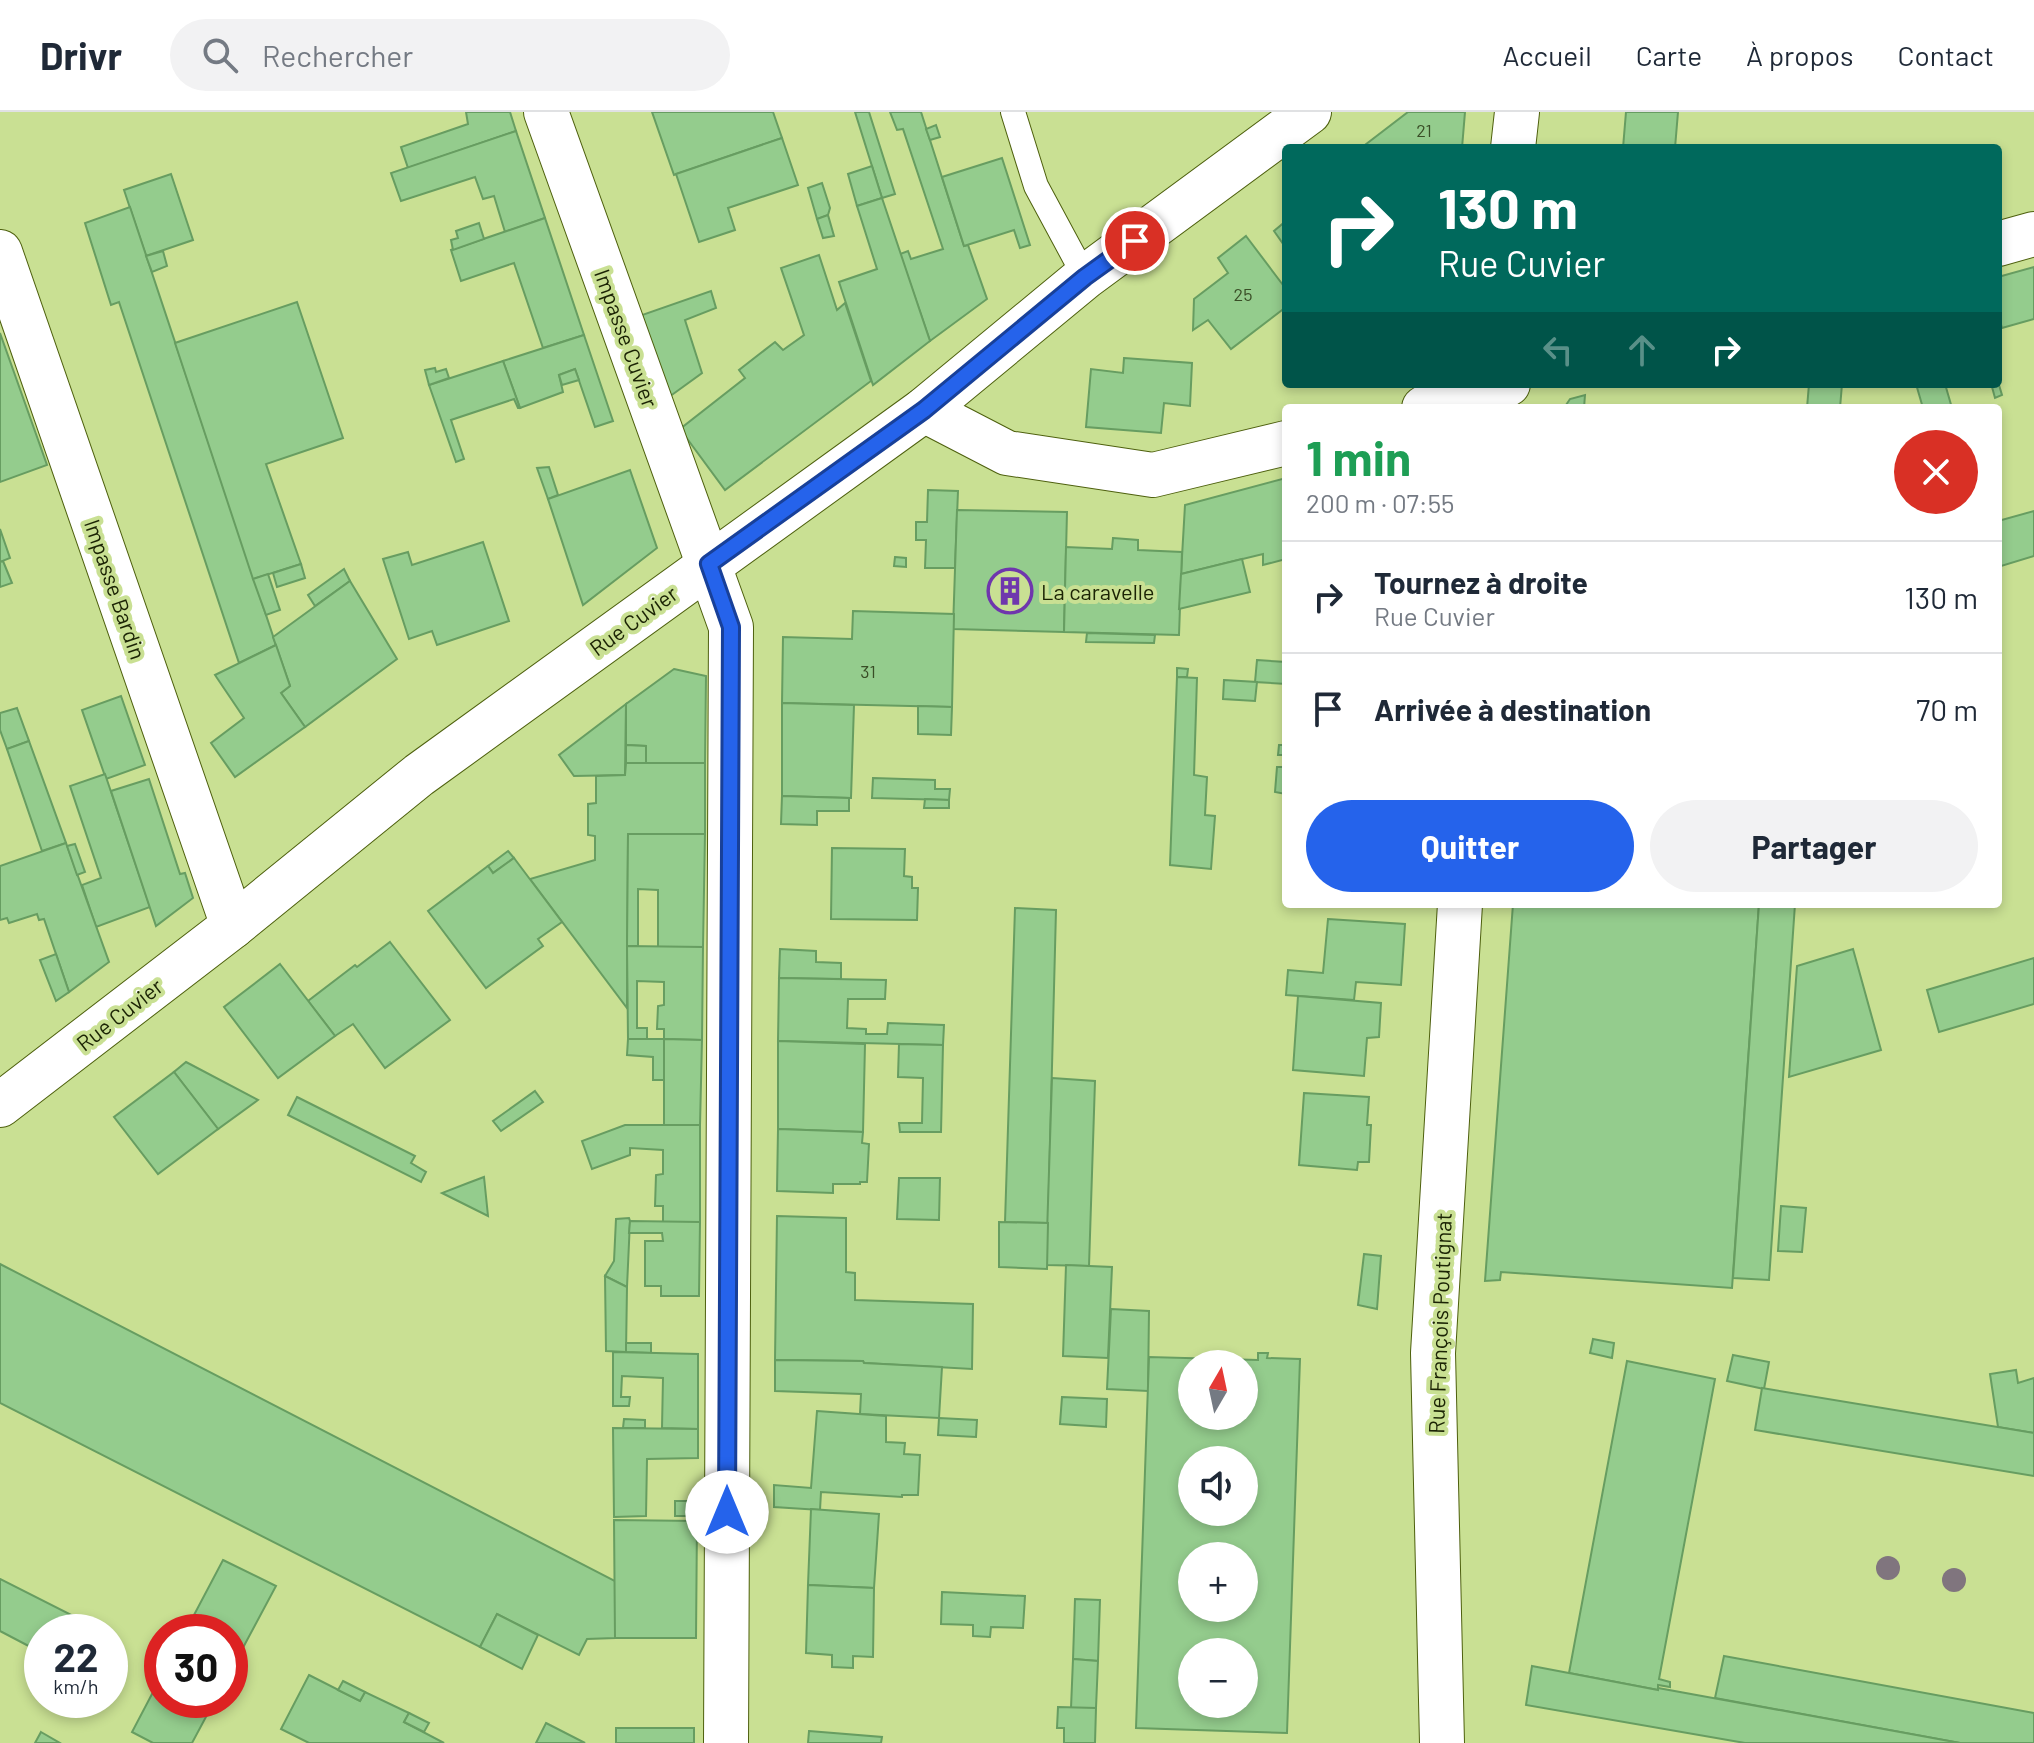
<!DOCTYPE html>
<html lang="fr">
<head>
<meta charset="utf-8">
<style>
	:root { --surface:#fff; --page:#f2f2f3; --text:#1f2937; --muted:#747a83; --line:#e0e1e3; --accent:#2563eb }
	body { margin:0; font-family:Barlow,sans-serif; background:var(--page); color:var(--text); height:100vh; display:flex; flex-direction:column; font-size:30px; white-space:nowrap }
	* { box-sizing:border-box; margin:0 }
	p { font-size:26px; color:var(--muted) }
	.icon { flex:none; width:44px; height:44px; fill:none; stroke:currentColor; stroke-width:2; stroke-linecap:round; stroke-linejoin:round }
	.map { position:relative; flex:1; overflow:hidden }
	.side { position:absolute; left:1282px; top:292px; width:720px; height:504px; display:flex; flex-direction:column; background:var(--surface); border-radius:8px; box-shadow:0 4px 12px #0003 }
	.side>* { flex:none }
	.guide { position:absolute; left:1282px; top:32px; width:720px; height:244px; border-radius:8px; box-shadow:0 4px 12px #0003; background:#00695c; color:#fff; overflow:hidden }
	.needle { width:52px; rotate:9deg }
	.tools { position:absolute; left:1178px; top:1238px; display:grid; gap:16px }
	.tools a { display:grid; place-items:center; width:80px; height:80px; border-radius:50%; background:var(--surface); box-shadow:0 4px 12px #0003; font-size:40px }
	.speed { position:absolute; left:24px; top:1502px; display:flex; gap:16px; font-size:40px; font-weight:700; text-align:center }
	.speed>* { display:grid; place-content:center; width:104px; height:104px; border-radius:50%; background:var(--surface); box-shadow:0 4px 12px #0003; line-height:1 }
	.speed small { font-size:20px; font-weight:400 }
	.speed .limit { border:12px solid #d22; background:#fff; color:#111 }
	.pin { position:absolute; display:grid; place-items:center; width:68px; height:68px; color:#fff; margin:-34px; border:4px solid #fff; border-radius:50%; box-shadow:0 2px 8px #0007 }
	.me { position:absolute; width:88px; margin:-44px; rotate:0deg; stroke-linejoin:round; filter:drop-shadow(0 0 6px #0008) }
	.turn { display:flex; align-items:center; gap:28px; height:168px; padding:0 24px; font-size:36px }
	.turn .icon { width:104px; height:104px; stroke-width:2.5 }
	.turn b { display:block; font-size:56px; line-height:68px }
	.lanes { display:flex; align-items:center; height:76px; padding:0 24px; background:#0003; justify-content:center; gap:40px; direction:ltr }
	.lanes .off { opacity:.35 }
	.round { display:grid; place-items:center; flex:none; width:84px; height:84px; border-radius:42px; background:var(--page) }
	.summary { display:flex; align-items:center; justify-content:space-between; height:136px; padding:0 24px }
	h1 { font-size:48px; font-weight:700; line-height:60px; color:#1e9e55 }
	.action { display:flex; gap:16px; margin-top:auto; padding:16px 24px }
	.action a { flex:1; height:92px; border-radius:48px; background:var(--accent); color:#fff; font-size:32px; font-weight:700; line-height:92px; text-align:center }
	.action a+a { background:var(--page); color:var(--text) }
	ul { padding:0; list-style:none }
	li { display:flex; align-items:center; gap:24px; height:112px; padding:0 24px; border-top:2px solid var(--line) }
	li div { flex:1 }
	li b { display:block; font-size:30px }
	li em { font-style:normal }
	header { display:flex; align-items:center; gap:48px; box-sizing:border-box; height:112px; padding:0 40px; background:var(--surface); border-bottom:2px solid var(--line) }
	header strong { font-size:38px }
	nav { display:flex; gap:44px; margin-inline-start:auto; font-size:28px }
	.search { width:560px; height:72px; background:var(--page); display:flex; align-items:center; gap:20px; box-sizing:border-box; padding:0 28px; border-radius:44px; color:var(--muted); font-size:30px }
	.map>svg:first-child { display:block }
	.building { fill:#94cc8d; stroke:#679d61; stroke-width:2; fill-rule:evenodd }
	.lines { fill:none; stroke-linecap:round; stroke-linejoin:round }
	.lane-casing { stroke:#4e600e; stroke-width:26 }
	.street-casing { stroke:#4e600e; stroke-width:46 }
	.secondary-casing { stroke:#4e600e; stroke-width:46 }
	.lane { stroke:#fff; stroke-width:24 }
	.street { stroke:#fff; stroke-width:44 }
	.secondary { stroke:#fff; stroke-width:44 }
	.tree { fill:#80757e }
	.route-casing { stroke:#184099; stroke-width:20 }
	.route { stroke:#2563eb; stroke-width:14 }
	.labels { text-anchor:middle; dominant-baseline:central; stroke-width:8; stroke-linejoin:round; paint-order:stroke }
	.number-label { font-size:18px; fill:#394d26 }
	.street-label { font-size:22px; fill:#1b2304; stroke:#c9e093 }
	.poi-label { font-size:22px; fill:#1b2304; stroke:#c9e093; text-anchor:start }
</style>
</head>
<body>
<header>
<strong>Drivr</strong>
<div class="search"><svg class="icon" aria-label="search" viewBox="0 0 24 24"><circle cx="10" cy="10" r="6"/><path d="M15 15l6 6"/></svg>Rechercher</div>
<nav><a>Accueil</a><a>Carte</a><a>À propos</a><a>Contact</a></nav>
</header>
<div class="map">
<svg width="2034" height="1631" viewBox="0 0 2034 1631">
	<rect width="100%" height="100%" fill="#c9e093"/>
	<!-- building -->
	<g class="building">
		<polygon points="466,0 510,0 516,19 408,56 401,35 468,12"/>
		<polygon points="652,0 773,0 782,26 674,63"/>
		<polygon points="855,0 869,0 895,82 882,86"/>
		<polygon points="890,0 921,0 964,134 968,133 987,187 930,229 900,142 908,139 911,147 943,137 903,17 897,18"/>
		<polygon points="1408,0 1465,0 1462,36 1361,36"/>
		<polygon points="1626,0 1678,0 1675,36 1623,36"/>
		<polygon points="936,13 940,25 930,28 926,17"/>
		<polygon points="516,19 545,106 505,120 494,84 483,87 475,65 401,89 391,61"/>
		<polygon points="782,26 798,73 728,96 735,118 699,130 676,62"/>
		<polygon points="1002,46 1030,133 1020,136 1014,118 964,134 942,65"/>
		<polygon points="872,54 882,86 857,94 848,62"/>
		<polygon points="171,62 193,128 146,144 124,78"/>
		<polygon points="822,71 830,96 828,103 817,107 808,76"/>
		<polygon points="882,86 930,229 873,273 839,170 877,157 857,94"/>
		<polygon points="130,95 276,533 239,551 119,190 111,193 85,111"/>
		<polygon points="828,103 834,124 823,126 817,107"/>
		<polygon points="545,106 584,223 543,236 514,151 461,169 451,138"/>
		<polygon points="1286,109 1286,136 1274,119"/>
		<polygon points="479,111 484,127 453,138 451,128 458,126 456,119"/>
		<polygon points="1246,124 1286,177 1286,195 1231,237 1208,208 1193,218 1194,187 1228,161 1218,146"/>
		<polygon points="163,139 167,154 152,160 146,144"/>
		<polygon points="819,143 837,198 845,191 871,269 725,378 680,317 745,266 739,258 775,230 783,238 804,223 781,156"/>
		<polygon points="2034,155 2034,207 2002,216 1998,202 1998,165"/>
		<polygon points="711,179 716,196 685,208 702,261 669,285 642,203"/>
		<polygon points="297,190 343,326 266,352 301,452 253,467 175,231"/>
		<polygon points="0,221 47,353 0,370"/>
		<polygon points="584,223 613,309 595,315 575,257 559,263 563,280 520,296 503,249"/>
		<polygon points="1124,246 1192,251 1190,294 1164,291 1161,321 1086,315 1091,257 1123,261"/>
		<polygon points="503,249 520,296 518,296 514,287 451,308 464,347 456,350 429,273"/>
		<polygon points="435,256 436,260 446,257 449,266 429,273 425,258"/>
		<polygon points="575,257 579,268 562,273 559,263"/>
		<polygon points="1809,272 1842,272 1840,296 1807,296"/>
		<polygon points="1916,272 1945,272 1952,296 1923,296"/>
		<polygon points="1999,273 2002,283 1995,286 1992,275"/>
		<polygon points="1585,283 1584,296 1564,296 1570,287"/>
		<polygon points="549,355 558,383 548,387 537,356"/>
		<polygon points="630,358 657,436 583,493 548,387"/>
		<polygon points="1286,366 1286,447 1263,453 1263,442 1181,462 1185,393"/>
		<polygon points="928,378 958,379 955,456 925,456 926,428 916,428 916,410 927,410"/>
		<polygon points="957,398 1067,400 1064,520 953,517"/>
		<polygon points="2034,399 2034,444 1998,455 1998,409"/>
		<polygon points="0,417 10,446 0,450"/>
		<polygon points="1113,426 1138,428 1138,438 1182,440 1179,523 1064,520 1066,435 1112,437"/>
		<polygon points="483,430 509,509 437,533 432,519 409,527 383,447 408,440 412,453"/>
		<polygon points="895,445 906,446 906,455 894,454"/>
		<polygon points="1242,447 1250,480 1179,497 1181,462"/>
		<polygon points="3,449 12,471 0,475 0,450"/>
		<polygon points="301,452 305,466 277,475 273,461"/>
		<polygon points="344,457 350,469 315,494 308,483"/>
		<polygon points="268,462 280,498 266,503 253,467"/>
		<polygon points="350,469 397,547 305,615 281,581 290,574 273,525"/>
		<polygon points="853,499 954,502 952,595 782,591 783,525 852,527"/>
		<polygon points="1087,521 1155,523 1154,531 1086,530"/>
		<polygon points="276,533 290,574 281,581 305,615 235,665 211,631 244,606 215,563"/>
		<polygon points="1257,548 1286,550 1286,572 1255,570"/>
		<polygon points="1177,556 1188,557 1187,565 1177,565"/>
		<polygon points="674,557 706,564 705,651 646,651 646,634 626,633 626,592"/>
		<polygon points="1177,565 1197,566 1194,663 1207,665 1205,703 1215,704 1211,757 1170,753"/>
		<polygon points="1224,568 1257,570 1255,589 1223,587"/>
		<polygon points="121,584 145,653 106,667 82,598"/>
		<polygon points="782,591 854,593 851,686 782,684"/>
		<polygon points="626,592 625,663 574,664 559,643"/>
		<polygon points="918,594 952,595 951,623 918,622"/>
		<polygon points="17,596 29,629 7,637 0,618 0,601"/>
		<polygon points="29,629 66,731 42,739 7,637"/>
		<polygon points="626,633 646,634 646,651 626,651"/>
		<polygon points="1279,633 1286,633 1286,643 1278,643"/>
		<polygon points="626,651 705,651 705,722 628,722 627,896 530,767 595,748 595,724 588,723 588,692 596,691 596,664 625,663"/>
		<polygon points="1277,655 1286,655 1286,726 1283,725 1286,682 1275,680"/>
		<polygon points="105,662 150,795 96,815 82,773 101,766 70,674"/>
		<polygon points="873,666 935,668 935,677 950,677 949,688 872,686"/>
		<polygon points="149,667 180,762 185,761 193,786 156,814 111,679"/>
		<polygon points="782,684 849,686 849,699 817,699 817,713 781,712"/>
		<polygon points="925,687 949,688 949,696 924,696"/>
		<polygon points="628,722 705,722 703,835 658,835 658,778 638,777 638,834 627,834"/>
		<polygon points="66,731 109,850 69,880 44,807 39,808 37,802 9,811 7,806 0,808 0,754"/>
		<polygon points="75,732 85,760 77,763 67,734"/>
		<polygon points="832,736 905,737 904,764 912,765 912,776 918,776 917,808 831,807"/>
		<polygon points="508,739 514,746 493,761 488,754"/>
		<polygon points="514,746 562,810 538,827 543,834 486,876 428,799 488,754 493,761"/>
		<polygon points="1513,792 1759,792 1732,1176 1501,1160 1500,1168 1485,1169"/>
		<polygon points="1759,792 1795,792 1769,1168 1733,1166"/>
		<polygon points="1015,796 1056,798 1048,1111 1005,1110"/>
		<polygon points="1328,807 1405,812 1401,873 1356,870 1354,888 1286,883 1288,858 1323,861"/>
		<polygon points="390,830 450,908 385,956 353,912 335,924 308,889 355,853 357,855"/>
		<polygon points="627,834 703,835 702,928 664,927 664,917 657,917 658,894 664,893 664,870 637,869 637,916 647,916 647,927 628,927"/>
		<polygon points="780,837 816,839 816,850 841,851 841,867 779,866"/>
		<polygon points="1853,837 1881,938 1789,965 1797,854"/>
		<polygon points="56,842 69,880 56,889 40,848"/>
		<polygon points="2034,846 2034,892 1939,920 1927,878"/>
		<polygon points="280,852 335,924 278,966 224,895"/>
		<polygon points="779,866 886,868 885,887 848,887 847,916 866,917 866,922 887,922 888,911 944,913 943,933 778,929"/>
		<polygon points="1298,884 1381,891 1379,925 1367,926 1364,964 1293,958"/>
		<polygon points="628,927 664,927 664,968 653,968 653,945 627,943"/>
		<polygon points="664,927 702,928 700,1013 664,1013"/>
		<polygon points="778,929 865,932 863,1020 778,1017"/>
		<polygon points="899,932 943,933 941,1020 900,1020 899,1011 922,1011 923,966 898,965"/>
		<polygon points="186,950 258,988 218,1017 174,960"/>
		<polygon points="174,960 218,1017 158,1062 114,1005"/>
		<polygon points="1052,966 1095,969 1089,1154 1046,1153"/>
		<polygon points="535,979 543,990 501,1019 493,1009"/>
		<polygon points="1304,981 1369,985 1367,1013 1371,1013 1369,1050 1358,1050 1357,1058 1299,1053"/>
		<polygon points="297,985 415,1044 411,1051 426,1060 421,1070 288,1003"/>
		<polygon points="625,1013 700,1013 700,1110 663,1110 663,1094 655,1094 656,1063 663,1062 663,1038 630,1036 630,1043 592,1057 582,1029"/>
		<polygon points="778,1017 863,1020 862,1031 869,1032 867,1070 860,1070 860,1072 833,1072 833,1081 777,1079"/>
		<polygon points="484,1065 488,1104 442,1081 468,1071"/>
		<polygon points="899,1066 940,1066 939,1108 897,1107"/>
		<polygon points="1781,1094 1806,1096 1802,1140 1778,1139"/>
		<polygon points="777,1104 846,1106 846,1160 855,1161 855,1188 973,1192 972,1257 864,1251 863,1249 775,1248"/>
		<polygon points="629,1106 630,1109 627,1175 605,1164 614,1149 616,1107"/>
		<polygon points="630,1109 700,1110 699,1184 661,1184 661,1174 645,1174 645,1129 663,1129 662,1121 629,1121"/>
		<polygon points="999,1110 1048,1111 1047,1157 999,1155"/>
		<polygon points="1364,1142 1381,1144 1377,1197 1358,1193"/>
		<polygon points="0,1152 615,1469 615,1526 587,1527 579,1543 497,1502 480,1535 0,1291"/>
		<polygon points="1066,1153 1112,1155 1108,1246 1063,1244"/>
		<polygon points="605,1164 627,1175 626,1240 606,1239"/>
		<polygon points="1111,1197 1149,1199 1148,1279 1107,1277"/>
		<polygon points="1593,1227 1614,1231 1612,1246 1590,1241"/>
		<polygon points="626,1231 651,1231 651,1241 626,1240"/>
		<polygon points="613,1240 698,1242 698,1317 662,1316 663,1266 622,1264 621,1285 630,1285 629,1294 613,1294"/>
		<path d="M1258 1241H1268L1267 1246 1300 1247 1287 1621 1136 1616 1149 1245 1258 1248ZM1192 1252H1244V1304H1192ZM1192 1348H1244V1400H1192ZM1192 1444H1244V1496H1192ZM1192 1540H1244V1592H1192Z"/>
		<polygon points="1733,1243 1769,1250 1764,1277 1727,1269"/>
		<polygon points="775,1248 863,1249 864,1251 942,1255 939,1306 860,1302 861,1282 775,1279"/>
		<polygon points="1627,1249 1715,1267 1659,1567 1670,1570 1670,1575 1658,1573 1658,1578 1569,1561"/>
		<polygon points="2016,1258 2018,1271 2034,1266 2034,1321 1998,1315 1990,1262"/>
		<polygon points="1762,1276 2034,1321 2034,1364 1755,1318"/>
		<polygon points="1062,1285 1107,1287 1106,1315 1060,1312"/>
		<polygon points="817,1299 886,1304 886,1330 905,1331 904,1342 920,1343 918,1383 902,1383 902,1385 821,1380 820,1398 774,1395 774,1373 811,1376"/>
		<polygon points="939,1306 977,1308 976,1325 938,1323"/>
		<polygon points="624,1307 645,1308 645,1316 623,1316"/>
		<polygon points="613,1316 698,1317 698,1346 647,1347 646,1404 614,1405"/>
		<rect x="675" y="1389" width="22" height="15"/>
		<polygon points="811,1397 879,1402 874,1476 808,1473"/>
		<polygon points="614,1408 697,1409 696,1526 615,1526"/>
		<polygon points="223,1448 276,1474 230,1560 230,1520 185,1520"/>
		<polygon points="0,1467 97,1516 95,1520 42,1520 42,1541 0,1519"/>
		<polygon points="808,1473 874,1476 873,1545 853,1544 853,1556 832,1555 832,1543 806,1541"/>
		<polygon points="942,1480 1025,1484 1023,1516 991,1515 990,1525 973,1524 973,1513 941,1512"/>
		<polygon points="1075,1487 1100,1488 1098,1549 1073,1547"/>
		<polygon points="497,1502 538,1523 522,1557 480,1535"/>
		<polygon points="1724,1544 2034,1601 2034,1631 1960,1631 1715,1586"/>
		<polygon points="1073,1547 1098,1549 1096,1596 1071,1596"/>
		<polygon points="1532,1554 1658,1578 1658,1576 1960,1631 1745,1631 1526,1593"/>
		<polygon points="162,1563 162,1588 215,1588 192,1631 153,1631 132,1620"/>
		<polygon points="309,1563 360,1589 365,1580 409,1601 404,1610 444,1631 309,1631 281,1617"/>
		<polygon points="343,1569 365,1580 360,1589 338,1578"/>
		<polygon points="1058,1595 1096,1596 1095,1631 1064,1631 1064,1616 1057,1616"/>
		<polygon points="409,1601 429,1611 424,1620 404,1610"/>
		<polygon points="546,1611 585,1631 536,1631"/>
		<rect x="616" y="1616" width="78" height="15"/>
		<polygon points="809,1619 882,1625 881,1631 808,1631"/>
		<polygon points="41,1620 60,1631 35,1631"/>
	</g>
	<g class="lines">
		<!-- lane casing -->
		<g class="lane-casing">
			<polyline id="lane" points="1013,0 1036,74 1085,165"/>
		</g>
		<!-- street casing -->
		<g class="street-casing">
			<g id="street">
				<polyline points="546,0 731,515 726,1631"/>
				<polyline points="1998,132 2034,122"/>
				<polyline points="0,140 233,814"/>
				<polyline points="1424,296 1508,272"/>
				<polyline points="924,298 1007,341 1153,363 1286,331"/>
			</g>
		</g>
		<!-- secondary casing -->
		<g class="secondary-casing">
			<g id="secondary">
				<polyline points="1513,36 1517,0"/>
				<polyline points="1490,296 1492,272"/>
				<polyline points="0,993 233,814 419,663 924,298 1085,165 1309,0"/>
				<polyline points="1442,1631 1433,1241 1460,792"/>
			</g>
		</g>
		<!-- lane -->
		<use href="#lane" class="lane"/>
		<!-- street -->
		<use href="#street" class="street"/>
		<!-- secondary -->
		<use href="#secondary" class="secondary"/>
	</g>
	<!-- trees -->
	<g class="tree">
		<circle cx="1888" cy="1456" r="12"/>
		<circle cx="1954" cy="1468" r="12"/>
	</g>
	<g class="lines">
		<!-- route casing -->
		<g class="route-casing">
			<polyline id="route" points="727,1400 731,515 709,452 924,298 1085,165 1135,129"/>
		</g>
		<!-- route -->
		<use href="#route" class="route"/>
	</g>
	<!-- icons -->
	<defs>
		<g id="building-ring" transform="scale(2.3)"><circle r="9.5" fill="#c9e093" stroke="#6f36ad" stroke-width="1.5"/><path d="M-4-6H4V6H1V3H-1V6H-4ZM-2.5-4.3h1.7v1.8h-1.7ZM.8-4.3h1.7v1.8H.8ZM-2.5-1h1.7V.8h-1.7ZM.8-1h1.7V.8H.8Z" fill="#6f36ad"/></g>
	</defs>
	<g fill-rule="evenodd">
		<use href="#building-ring" x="1010" y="479"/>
	</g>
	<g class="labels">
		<!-- number labels -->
		<g class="number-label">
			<text x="1424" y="18">21</text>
			<text x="1243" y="182">25</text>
			<text x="868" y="559">31</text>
		</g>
		<!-- street labels -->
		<g class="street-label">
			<text transform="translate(627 226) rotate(70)">Impasse Cuvier</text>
			<text transform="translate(116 477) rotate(71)">Impasse Bardin</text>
			<text transform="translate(633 508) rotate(-36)">Rue Cuvier</text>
			<text transform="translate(119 902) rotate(-38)">Rue Cuvier</text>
			<text transform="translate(1439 1211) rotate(-88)">Rue François Poutignat</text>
		</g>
		<!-- poi labels -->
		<g class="poi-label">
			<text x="1041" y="479">La caravelle</text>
		</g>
	</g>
</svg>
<div class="tools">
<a><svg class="needle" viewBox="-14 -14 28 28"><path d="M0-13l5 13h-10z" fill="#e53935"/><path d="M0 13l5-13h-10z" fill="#747a83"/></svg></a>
<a><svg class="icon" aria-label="sound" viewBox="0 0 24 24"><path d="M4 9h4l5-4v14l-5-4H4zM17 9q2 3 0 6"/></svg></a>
<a>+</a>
<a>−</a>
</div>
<div class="speed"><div>22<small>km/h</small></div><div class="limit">30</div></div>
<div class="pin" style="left:1135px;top:129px;background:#d93025"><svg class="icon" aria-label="arrive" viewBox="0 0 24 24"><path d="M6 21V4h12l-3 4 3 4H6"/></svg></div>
<svg class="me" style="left:727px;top:1400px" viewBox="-20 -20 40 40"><circle r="19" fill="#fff"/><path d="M0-13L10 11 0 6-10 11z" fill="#2563eb"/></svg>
<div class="guide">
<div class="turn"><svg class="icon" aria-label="right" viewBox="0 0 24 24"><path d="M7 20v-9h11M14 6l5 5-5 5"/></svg><div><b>130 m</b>Rue Cuvier</div></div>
<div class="lanes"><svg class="icon off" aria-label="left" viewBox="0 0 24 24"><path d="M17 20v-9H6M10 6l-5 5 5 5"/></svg><svg class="icon off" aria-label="ahead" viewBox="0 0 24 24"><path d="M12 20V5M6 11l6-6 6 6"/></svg><svg class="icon" aria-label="right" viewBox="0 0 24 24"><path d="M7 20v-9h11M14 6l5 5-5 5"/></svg></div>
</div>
<section class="side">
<div class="summary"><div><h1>1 min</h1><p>200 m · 07:55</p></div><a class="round" style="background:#d93025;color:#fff"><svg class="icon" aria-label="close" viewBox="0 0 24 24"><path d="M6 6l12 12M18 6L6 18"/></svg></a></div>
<ul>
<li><svg class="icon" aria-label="right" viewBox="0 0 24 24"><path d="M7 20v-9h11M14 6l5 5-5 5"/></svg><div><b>Tournez à droite</b><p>Rue Cuvier</p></div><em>130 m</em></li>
<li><svg class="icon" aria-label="arrive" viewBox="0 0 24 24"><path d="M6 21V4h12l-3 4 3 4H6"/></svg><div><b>Arrivée à destination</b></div><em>70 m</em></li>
</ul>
<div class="action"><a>Quitter</a><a>Partager</a></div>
</section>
</div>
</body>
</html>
